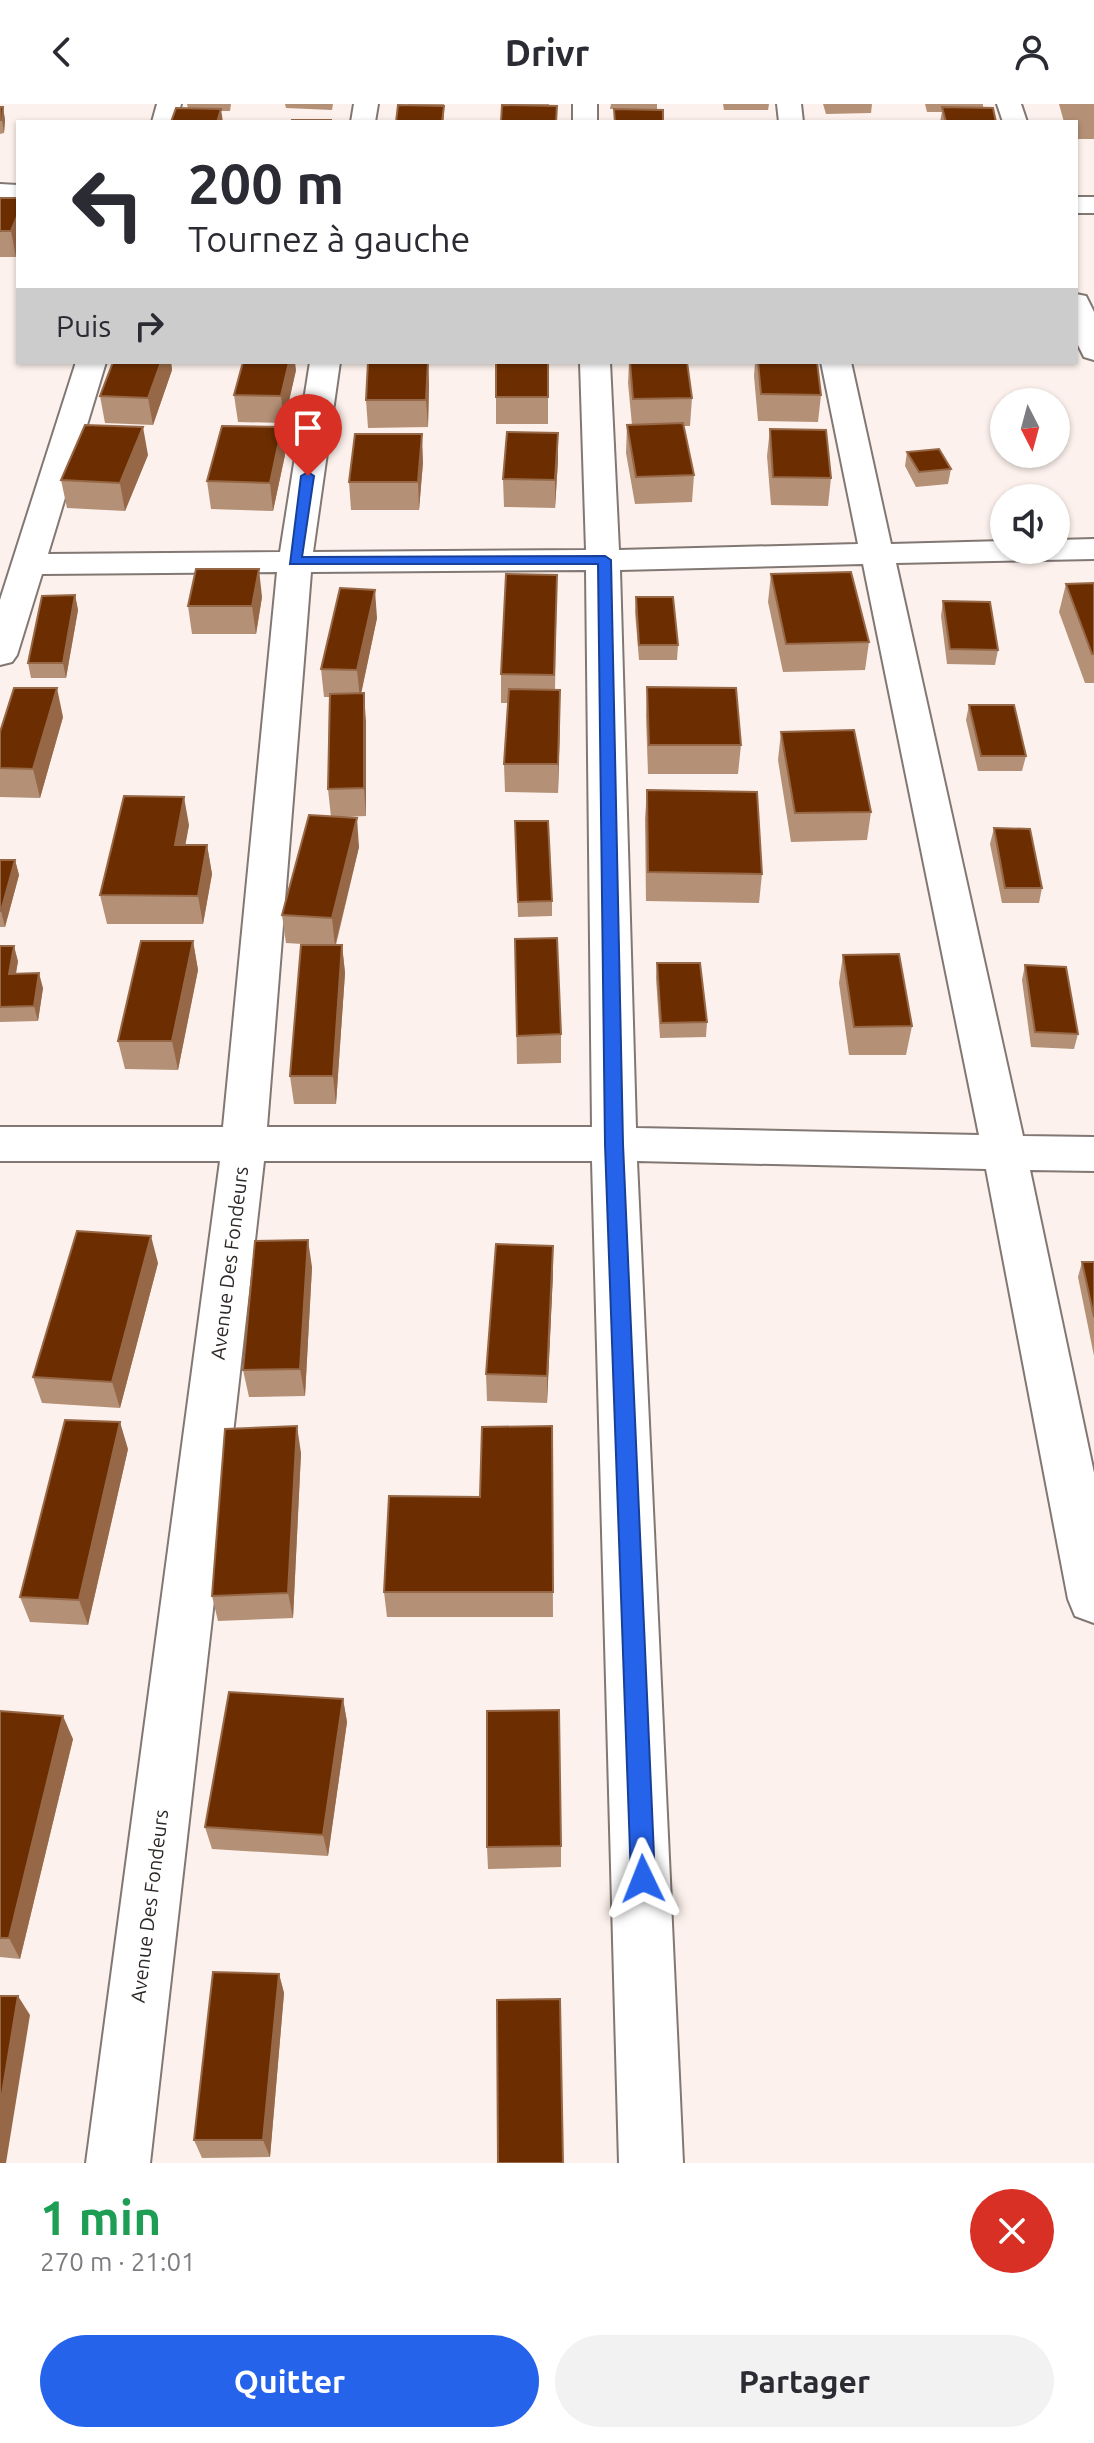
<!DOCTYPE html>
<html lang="fr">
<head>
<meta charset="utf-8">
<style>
	:root { --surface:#fff; --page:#f2f2f3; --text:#2b2b33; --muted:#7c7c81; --accent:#2563eb }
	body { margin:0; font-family:Ubuntu,sans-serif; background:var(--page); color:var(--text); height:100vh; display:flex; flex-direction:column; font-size:30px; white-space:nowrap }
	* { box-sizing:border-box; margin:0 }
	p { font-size:26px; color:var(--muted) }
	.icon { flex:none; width:44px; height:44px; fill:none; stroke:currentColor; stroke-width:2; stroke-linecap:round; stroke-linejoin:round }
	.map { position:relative; height:2059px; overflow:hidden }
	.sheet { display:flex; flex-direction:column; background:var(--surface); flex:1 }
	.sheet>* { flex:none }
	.top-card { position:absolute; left:16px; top:16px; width:1062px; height:244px; border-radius:0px; box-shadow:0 2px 6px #0004; background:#fff; color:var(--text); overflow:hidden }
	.needle { width:52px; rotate:174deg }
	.tools { position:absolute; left:990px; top:284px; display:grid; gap:16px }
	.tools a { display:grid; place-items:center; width:80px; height:80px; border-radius:50%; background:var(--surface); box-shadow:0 2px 6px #0004; font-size:40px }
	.pin { position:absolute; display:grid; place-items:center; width:68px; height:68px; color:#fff; margin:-82px -34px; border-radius:50% 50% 50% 0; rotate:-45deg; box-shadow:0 0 8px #0007 }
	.pin .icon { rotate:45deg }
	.me { position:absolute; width:88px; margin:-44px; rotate:358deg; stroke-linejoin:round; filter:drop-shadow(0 0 6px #0008) }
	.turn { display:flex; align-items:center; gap:28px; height:168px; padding:0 40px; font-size:36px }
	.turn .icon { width:104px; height:104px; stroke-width:2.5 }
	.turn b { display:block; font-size:56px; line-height:68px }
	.then { display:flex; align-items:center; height:76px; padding:0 40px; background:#0003; gap:16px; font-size:30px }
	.round { display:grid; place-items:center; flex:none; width:84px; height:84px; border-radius:42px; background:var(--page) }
	.overview { display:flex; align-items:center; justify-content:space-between; height:136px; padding:0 40px }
	h1 { font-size:48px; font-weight:600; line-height:60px; color:#1e9e55 }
	.cta { display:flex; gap:16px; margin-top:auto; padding:16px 40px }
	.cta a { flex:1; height:92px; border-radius:48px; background:var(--accent); color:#fff; font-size:32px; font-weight:600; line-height:92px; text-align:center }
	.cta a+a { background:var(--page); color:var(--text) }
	header { display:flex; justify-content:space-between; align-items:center; height:104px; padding:0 40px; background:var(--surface); font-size:36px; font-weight:600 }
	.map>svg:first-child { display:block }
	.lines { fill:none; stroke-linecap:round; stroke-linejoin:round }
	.street-casing { stroke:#817773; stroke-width:4 }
	.street { fill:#fff; fill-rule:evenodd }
	.wall { fill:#b49076 }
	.shaded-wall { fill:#976847 }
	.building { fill:#6c2e00; stroke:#976847; stroke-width:2 }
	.route { fill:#2563eb; stroke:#184099; stroke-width:2 }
	.labels { text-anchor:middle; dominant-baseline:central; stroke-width:8; stroke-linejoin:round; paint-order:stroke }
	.street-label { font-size:20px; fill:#2e2927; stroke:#fff }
</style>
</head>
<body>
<header><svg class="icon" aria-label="back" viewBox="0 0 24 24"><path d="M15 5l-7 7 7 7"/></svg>Drivr<svg class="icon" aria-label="person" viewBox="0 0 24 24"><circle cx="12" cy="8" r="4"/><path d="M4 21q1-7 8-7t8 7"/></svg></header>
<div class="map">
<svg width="1094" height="2059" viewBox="0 0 1094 2059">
	<rect width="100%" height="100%" fill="#fcf1ec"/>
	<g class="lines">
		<!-- street casing -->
		<g class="street-casing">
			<g id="street">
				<polygon points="157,0 181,0 176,18 152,18"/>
				<polygon points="354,0 378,0 375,18 351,18"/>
				<rect x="573" y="0" width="24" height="18"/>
				<polygon points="777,0 801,0 803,18 779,18"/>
				<polygon points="997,0 1021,0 1027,18 1003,18"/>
				<polygon points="0,80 18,81 18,97 0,96"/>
				<rect x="1076" y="93" width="18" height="16"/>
				<polygon points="1076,190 1086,192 1094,208 1094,256 1084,253 1076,237"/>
				<path d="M76 258H106L48 450 280 448 310 258H340L313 448 586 446 580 258H610L619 446 858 440 821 258H851L891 440 1004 437V446H1056V436L1094 435V455L896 459 1023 1032 1094 1033V1067L1030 1066 1094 1369V1519L1075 1512 1068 1495 986 1065 637 1057 683 2059H619L592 1057H264L150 2059H86L220 1057H0V1023H223L277 468 42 470 17 551 12 558 0 561V496ZM863 460 979 1031 636 1024 620 466ZM586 466 592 1023H267L311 468Z"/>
			</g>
		</g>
		<!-- street -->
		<use href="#street" class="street"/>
	</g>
	<!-- wall -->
	<g class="wall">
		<polygon points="187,0 231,0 230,7 222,7 188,4"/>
		<polygon points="285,0 333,0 332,6 286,4"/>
		<polygon points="408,0 444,0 444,18 396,18"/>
		<polygon points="502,0 549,0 549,2 557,2 557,18 501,18"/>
		<polygon points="611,0 657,0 657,6 610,5"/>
		<polygon points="723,0 769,0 768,6 724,6"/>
		<polygon points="823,0 872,0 871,9 826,10"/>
		<polygon points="925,0 983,0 983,4 996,18 940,18 942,8 927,8"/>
		<polygon points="1059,0 1094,0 1094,35 1076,35 1076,18 1064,18"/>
		<polygon points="0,3 3,3 5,16 4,29 0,30"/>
		<polygon points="0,94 18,94 16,153 0,153"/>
		<polygon points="113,258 171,258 172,266 153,321 105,319 100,292"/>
		<polygon points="428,258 429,280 428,323 368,324 366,296"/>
		<polygon points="548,258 548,320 496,320 496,293"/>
		<polygon points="629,258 687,258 692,294 690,322 683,322 694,371 692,398 635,400 626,349 627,321 632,321 628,279"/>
		<polygon points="755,258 817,258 821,291 818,318 758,317 754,272"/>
		<polygon points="296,266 284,319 238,318 234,291"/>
		<polygon points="282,323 285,351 273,407 211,405 207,377"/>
		<polygon points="770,325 831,374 828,402 771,401 767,352"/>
		<polygon points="558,329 558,356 555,404 504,403 503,375"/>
		<polygon points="907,348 951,365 948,380 916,383 905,362"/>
		<polygon points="148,351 125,407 67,404 61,376"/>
		<polygon points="423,358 419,406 351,406 349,378"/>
		<polygon points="771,470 869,538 865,566 783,568 768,498"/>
		<polygon points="557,471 555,586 560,615 558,689 505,688 504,660 508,599 501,599 501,570"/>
		<polygon points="1094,479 1094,579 1085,579 1059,508 1066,480"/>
		<polygon points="75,491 78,506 66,574 31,574 28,559"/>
		<polygon points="262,493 256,530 192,530 188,502"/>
		<polygon points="636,493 678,541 677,556 639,556 635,508"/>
		<polygon points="943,497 998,546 995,561 947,560 941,512"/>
		<polygon points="377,514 361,589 366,618 366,712 342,713 359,743 336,841 342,841 345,869 336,1000 294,1000 290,972 318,841 286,839 282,811 331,713 328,685 329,593 324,593 321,565"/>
		<polygon points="647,583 741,641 738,670 648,670 646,612"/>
		<polygon points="969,601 1026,652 1022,667 978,667 966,616"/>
		<polygon points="63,613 40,694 0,693 0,628"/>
		<polygon points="781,628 871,708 867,736 791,738 778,656"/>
		<polygon points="647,686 762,770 759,799 646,797 645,715"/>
		<polygon points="515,717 552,797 552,812 518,813"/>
		<polygon points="189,721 185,741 207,741 212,770 203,820 107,820 100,791"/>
		<polygon points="994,724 1042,784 1039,799 1002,799 990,740"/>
		<polygon points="0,756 15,756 19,771 5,823 0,823"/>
		<polygon points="515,835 561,930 561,959 517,960"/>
		<polygon points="193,837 198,866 178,966 125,965 118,937"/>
		<polygon points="0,842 18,857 16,870 43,884 38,917 0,918"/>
		<polygon points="843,851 912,922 906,951 849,951 839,879"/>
		<polygon points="657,859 707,918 706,933 660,934 656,874"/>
		<polygon points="1025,861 1078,930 1074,945 1031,943 1022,876"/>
		<polygon points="1082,1158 1094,1158 1094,1252 1078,1173"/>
		<polygon points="158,1159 120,1304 42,1299 33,1273"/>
		<polygon points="312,1163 305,1292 249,1293 243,1266"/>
		<polygon points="553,1169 547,1299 487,1297 486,1270"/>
		<polygon points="552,1322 553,1513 387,1513 384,1488"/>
		<polygon points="128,1345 88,1521 30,1518 20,1493"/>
		<polygon points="301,1349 293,1514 218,1517 212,1492"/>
		<polygon points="343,1595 347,1618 328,1752 212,1745 205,1723"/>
		<polygon points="0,1607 73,1635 20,1855 0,1853"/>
		<polygon points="561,1742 561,1763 488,1765 487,1743"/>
		<polygon points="279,1870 284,1889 270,2053 202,2054 194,2036"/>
	</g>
	<!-- shaded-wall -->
	<g class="shaded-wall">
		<polygon points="3,3 5,16 4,29 2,16"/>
		<polygon points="221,5 223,18 217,18"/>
		<polygon points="18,110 18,149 16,153 11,127"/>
		<polygon points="161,258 171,258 172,266 153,321 148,294"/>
		<polygon points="289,258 295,258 296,266 284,319 281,292"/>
		<polygon points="428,258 429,280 428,323 426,296"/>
		<polygon points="143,323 148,351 125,407 120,379"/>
		<polygon points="282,323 285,351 273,407 270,379"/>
		<polygon points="558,329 558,356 555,404 555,376"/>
		<polygon points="422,330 423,358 419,406 418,378"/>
		<polygon points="259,465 262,493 256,530 252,502"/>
		<polygon points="375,486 377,514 360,595 357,566"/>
		<polygon points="75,491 78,506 66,574 63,559"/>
		<polygon points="57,584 63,613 40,694 33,665"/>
		<polygon points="560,586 560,615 558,689 558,660"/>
		<polygon points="364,589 366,618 366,712 364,684"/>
		<polygon points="184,693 189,721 180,770 175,741"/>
		<polygon points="357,714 359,743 335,842 332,814"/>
		<polygon points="207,741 212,770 203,820 198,792"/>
		<polygon points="15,756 19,771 5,823 1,807"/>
		<polygon points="193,837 198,866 178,966 172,937"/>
		<polygon points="342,841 345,869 336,1000 333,972"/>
		<polygon points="14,842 18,857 13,885 9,870"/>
		<polygon points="39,869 43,884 38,917 34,902"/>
		<polygon points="151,1132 158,1159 120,1304 112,1278"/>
		<polygon points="308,1136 312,1163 305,1292 300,1265"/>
		<polygon points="553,1142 553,1169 547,1299 547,1272"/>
		<polygon points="120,1318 128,1345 88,1521 79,1496"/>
		<polygon points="297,1322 301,1349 293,1514 288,1489"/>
		<polygon points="343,1595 347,1618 328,1752 323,1731"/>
		<polygon points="63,1612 73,1635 20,1855 9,1834"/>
		<polygon points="279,1870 284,1889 270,2053 263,2036"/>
		<polygon points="18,1892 30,1911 6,2059 0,2059 0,2002"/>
	</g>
	<!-- building -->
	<g class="building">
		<polygon points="398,1 444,2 442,18 396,18"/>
		<polygon points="502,1 557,2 556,18 501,18"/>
		<polygon points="0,3 3,3 2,16 0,16"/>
		<polygon points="942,3 993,4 996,18 946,18"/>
		<polygon points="176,4 221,5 217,18 171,18"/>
		<polygon points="614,5 663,6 663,18 615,18"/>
		<rect x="292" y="16" width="39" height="2"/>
		<polygon points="0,94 18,94 18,110 11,127 0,127"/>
		<polygon points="113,258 161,258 148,294 100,292"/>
		<polygon points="243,258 289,258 281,292 234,291"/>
		<polygon points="368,258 428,258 426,296 366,296"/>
		<rect x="496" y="258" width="52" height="35"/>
		<polygon points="630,258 687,258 692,294 633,295"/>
		<polygon points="758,258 817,258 821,291 761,290"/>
		<polygon points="683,319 694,371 636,373 627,321"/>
		<polygon points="85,321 143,323 120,379 61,376"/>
		<polygon points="222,322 282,323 270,379 207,377"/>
		<polygon points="770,325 826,326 831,374 773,373"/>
		<polygon points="507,328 558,329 555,376 503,375"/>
		<polygon points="355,330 422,330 418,378 349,378"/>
		<polygon points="939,345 951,365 919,368 907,348"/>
		<polygon points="196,465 259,465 252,502 188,502"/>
		<polygon points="851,468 869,538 786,540 771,470"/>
		<polygon points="506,470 557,471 554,571 501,570"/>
		<polygon points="1094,479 1094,550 1092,550 1066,480"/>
		<polygon points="340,484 375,486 357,566 321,565"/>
		<polygon points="75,491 63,559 28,559 42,492"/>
		<polygon points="636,493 673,493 678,541 639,541"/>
		<polygon points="943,497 990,498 998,546 950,545"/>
		<polygon points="647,583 736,584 741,641 649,641"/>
		<polygon points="14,584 57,584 33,665 0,664 0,628"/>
		<polygon points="509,585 560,586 558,660 504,660"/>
		<polygon points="364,589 364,684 328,685 330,590"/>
		<polygon points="969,601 1014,601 1026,652 981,652"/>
		<polygon points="854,626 871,708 795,709 781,628"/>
		<polygon points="647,686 757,688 762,770 648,768"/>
		<polygon points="124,692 184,693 175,741 207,741 198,792 100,791"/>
		<polygon points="309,711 357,714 332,814 282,811"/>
		<polygon points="515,717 548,717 552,797 518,798"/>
		<polygon points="994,724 1030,725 1042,784 1005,784"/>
		<polygon points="0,756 15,756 1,807 0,807"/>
		<polygon points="557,834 561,930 517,932 515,835"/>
		<polygon points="141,837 193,837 172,937 118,937"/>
		<polygon points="301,841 342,841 333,972 290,972"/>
		<polygon points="0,842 14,842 9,870 39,869 34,902 0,903"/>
		<polygon points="899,850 912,922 854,923 843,851"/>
		<polygon points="657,859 700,859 707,918 661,919"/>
		<polygon points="1025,861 1066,863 1078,930 1035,928"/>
		<polygon points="77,1127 151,1132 112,1278 33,1273"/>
		<polygon points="308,1136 300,1265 243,1266 255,1137"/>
		<polygon points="496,1140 553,1142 547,1272 486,1270"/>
		<polygon points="1082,1158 1094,1158 1094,1213"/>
		<polygon points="65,1316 120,1318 79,1496 20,1493"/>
		<polygon points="297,1322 288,1489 212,1492 225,1325"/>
		<polygon points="552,1322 553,1488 384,1488 389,1392 480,1393 482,1323"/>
		<polygon points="229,1588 343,1595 323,1731 205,1723"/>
		<polygon points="559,1606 561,1742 487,1743 487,1607"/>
		<polygon points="0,1607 63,1612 9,1834 0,1834"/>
		<polygon points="213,1868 279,1870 263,2036 194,2036"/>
		<polygon points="0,1892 18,1892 0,2002"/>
		<polygon points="560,1895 563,2059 498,2059 497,1896"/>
	</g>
	<!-- route -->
	<polygon class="route" points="308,368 314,372 302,453 605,452 611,456 623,1040 655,1775 652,1783 643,1787 635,1783 631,1775 605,1040 598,460 290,460 301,372"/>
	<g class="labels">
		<!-- street labels -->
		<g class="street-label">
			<text transform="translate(229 1159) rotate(-83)">Avenue Des Fondeurs</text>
			<text transform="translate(149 1802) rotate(-83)">Avenue Des Fondeurs</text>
		</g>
	</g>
</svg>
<div class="tools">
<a><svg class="needle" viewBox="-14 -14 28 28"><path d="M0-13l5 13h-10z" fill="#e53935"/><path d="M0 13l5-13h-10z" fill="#7c7c81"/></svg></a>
<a><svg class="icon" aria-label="sound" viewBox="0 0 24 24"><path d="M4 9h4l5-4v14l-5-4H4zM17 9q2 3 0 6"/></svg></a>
</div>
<div class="pin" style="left:308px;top:372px;background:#d93025"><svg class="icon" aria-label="arrive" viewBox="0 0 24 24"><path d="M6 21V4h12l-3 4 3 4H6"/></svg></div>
<svg class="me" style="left:643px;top:1775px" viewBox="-20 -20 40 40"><path d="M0-17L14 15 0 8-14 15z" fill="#2563eb" stroke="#fff" stroke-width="4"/></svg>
<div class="top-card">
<div class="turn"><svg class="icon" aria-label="left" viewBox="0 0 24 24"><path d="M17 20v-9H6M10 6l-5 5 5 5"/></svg><div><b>200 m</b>Tournez à gauche</div></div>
<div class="then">Puis<svg class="icon" aria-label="right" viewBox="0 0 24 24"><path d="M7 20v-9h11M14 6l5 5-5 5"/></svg></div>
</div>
</div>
<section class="sheet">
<div class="overview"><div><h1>1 min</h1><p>270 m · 21:01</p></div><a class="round" style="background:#d93025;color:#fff"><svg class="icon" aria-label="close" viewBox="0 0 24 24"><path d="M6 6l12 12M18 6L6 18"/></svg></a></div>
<div class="cta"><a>Quitter</a><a>Partager</a></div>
</section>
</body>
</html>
